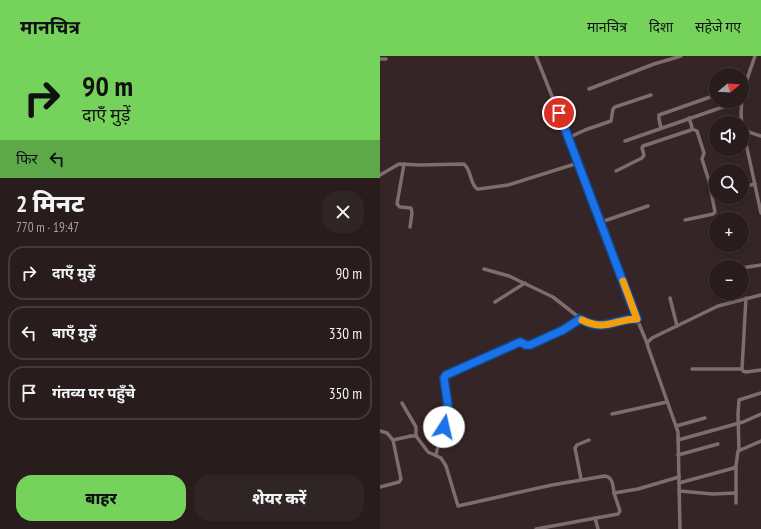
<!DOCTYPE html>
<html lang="hi">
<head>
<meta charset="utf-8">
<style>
	:root { --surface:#281c1c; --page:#302525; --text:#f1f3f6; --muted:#a5a1a3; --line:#443a3b; --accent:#75d25b }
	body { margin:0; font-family:"PT Sans Narrow","Noto Sans Devanagari",sans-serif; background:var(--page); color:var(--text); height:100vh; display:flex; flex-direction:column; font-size:15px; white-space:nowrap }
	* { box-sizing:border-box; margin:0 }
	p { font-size:13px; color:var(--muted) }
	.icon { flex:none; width:22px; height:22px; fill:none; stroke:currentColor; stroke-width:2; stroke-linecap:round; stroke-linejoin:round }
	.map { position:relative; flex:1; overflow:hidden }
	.details { display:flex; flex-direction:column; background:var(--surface); width:380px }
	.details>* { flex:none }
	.guide { background:#75d25b; color:#111; overflow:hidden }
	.needle { width:26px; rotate:72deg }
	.tools { position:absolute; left:329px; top:12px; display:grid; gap:8px }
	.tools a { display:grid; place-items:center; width:40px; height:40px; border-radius:50%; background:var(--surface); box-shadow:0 2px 6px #0003,0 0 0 1px var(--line); font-size:20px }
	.pin { position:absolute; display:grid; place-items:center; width:34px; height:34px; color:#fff; margin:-17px; border:2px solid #fff; border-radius:50%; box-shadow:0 1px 4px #0007 }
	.me { position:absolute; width:44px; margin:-22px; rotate:10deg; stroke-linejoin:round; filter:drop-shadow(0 0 3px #0008) }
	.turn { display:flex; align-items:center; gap:14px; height:84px; padding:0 16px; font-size:18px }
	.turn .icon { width:52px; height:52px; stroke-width:2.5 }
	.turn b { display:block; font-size:28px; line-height:34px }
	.then { display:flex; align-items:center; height:38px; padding:0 16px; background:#0003; gap:8px; font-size:15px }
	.round { display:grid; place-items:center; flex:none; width:42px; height:42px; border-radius:16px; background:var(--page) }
	.head { display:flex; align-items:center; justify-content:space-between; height:68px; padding:0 16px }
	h1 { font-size:24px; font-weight:800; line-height:30px }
	.action { display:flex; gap:8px; margin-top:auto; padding:8px 16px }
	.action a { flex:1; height:46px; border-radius:16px; background:var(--accent); color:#111; font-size:16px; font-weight:800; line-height:46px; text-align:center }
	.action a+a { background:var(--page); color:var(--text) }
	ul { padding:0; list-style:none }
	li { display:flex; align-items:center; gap:12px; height:54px; margin:0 8px 6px; padding:0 8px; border:2px solid var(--line); border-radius:16px }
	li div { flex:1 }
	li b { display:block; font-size:15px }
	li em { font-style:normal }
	header { display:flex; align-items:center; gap:24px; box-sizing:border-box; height:56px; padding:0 20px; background:var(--accent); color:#111 }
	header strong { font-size:19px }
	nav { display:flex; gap:22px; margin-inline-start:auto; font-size:14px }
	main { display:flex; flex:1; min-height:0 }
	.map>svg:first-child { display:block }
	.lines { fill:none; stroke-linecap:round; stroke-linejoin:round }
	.street { stroke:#7f6c6d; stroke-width:3.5 }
	.route-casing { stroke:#114b97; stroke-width:10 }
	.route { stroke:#1a73e8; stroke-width:7 }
	.slow { stroke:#f59e0b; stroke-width:7 }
</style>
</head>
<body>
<header>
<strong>मानचित्र</strong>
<nav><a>मानचित्र</a><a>दिशा</a><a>सहेजे गए</a></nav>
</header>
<main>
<section class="details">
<div class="guide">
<div class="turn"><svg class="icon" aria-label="right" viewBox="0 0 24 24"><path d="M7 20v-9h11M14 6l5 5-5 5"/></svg><div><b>90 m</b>दाएँ मुड़ें</div></div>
<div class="then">फिर<svg class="icon" aria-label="left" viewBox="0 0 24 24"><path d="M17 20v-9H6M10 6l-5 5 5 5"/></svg></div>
</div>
<div class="head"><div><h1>2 मिनट</h1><p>770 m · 19:47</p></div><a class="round"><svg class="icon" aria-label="close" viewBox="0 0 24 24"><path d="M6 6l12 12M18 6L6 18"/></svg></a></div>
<ul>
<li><svg class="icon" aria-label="right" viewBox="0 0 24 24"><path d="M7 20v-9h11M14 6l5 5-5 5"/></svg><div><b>दाएँ मुड़ें</b></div><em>90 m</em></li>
<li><svg class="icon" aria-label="left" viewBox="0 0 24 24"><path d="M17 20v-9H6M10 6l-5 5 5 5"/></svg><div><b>बाएँ मुड़ें</b></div><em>330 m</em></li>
<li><svg class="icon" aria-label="arrive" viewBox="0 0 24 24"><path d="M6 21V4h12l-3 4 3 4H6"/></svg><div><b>गंतव्य पर पहुँचे</b></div><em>350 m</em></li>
</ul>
<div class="action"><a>बाहर</a><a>शेयर करें</a></div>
</section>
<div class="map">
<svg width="381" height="473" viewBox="0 0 381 473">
	<rect width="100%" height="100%" fill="#352526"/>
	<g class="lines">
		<!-- street -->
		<g class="street">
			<polyline points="156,0 203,118 257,263 267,287"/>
			<polyline points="0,3 6,3"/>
			<polyline points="209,33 274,8 301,0"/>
			<path d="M362 67C358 45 368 20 375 0"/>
			<polyline points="362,69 381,157"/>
			<polyline points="281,72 279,63 279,59 336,39"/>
			<polyline points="363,74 381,80"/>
			<polyline points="188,82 205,74 231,65 233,53 235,51 271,39"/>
			<polyline points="245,85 360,45"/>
			<polyline points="24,108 17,148 20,151 31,152 32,157 30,171"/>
			<polyline points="236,115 262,102 264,99 262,92 263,90 311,74 312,71 309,62"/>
			<path d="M0 119 19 108 39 109 84 108C92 115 89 126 97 133H99L128 129 198 107"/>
			<polyline points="362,131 375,128"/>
			<polyline points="305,164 333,158 335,156 329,125 322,103 324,97 317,75 312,73"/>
			<polyline points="221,166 268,150"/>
			<polyline points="362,212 381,209"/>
			<path d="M104 213 129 220 173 241 201 263C215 270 227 270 241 266 246 265 251 263 257 263"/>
			<polyline points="354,237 355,244"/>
			<polyline points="290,242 297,270"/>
			<polyline points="366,242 362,313 363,315 366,316 381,314"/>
			<polyline points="115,246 145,227"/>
			<polyline points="312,313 362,313"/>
			<polyline points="22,347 36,371 36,380"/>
			<polyline points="232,358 287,346"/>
			<polyline points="296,370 325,362"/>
			<polyline points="0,375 7,377 13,384"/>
			<polyline points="298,384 363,366 381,358"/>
			<polyline points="359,395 358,358 359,344 381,337"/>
			<path d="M56 399C58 388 62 379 65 369 69 353 67 339 64 322V320L140 286 146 289H150L183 274 200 263"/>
			<polyline points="298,399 338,388"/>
			<polyline points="356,411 356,447"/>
			<polyline points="201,423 195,392 197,389 209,384"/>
			<polyline points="299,427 354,412 356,410 358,395 381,385"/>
			<path d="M0 431 19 426 21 423 13 384 31 380H36L48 396 61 402 66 410 78 450 172 429 225 420C233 421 233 430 234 437"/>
			<polyline points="299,435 333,438 356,437"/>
			<polyline points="215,462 218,473"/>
			<polyline points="156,473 238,458 240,455 234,437 258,433 299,421"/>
			<polyline points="300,473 298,376 268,291 267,287 272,282 338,250 381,239"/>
		</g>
	</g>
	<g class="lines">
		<!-- route casing -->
		<g class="route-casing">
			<path id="route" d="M64 371 68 350 64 322 66 319 140 286 146 289H150L183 274 200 263C225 277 234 262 257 263L179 57"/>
		</g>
		<!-- route -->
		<use href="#route" class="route"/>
		<!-- slow -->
		<path class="slow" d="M202 264C226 276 236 263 257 263L243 225"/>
	</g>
</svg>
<div class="tools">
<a><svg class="needle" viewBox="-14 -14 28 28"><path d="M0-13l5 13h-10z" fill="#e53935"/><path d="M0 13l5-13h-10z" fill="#a5a1a3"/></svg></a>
<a><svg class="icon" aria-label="sound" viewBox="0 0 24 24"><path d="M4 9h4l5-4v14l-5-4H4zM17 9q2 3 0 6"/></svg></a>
<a><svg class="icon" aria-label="search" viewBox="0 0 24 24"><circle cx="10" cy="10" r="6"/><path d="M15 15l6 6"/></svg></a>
<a>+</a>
<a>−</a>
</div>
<div class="pin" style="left:179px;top:57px;background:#d93025"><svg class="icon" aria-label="arrive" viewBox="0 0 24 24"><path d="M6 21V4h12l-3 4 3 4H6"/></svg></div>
<svg class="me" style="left:64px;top:371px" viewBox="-20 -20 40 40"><circle r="19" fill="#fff"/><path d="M0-13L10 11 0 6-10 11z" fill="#1a73e8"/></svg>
</div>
</main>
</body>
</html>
